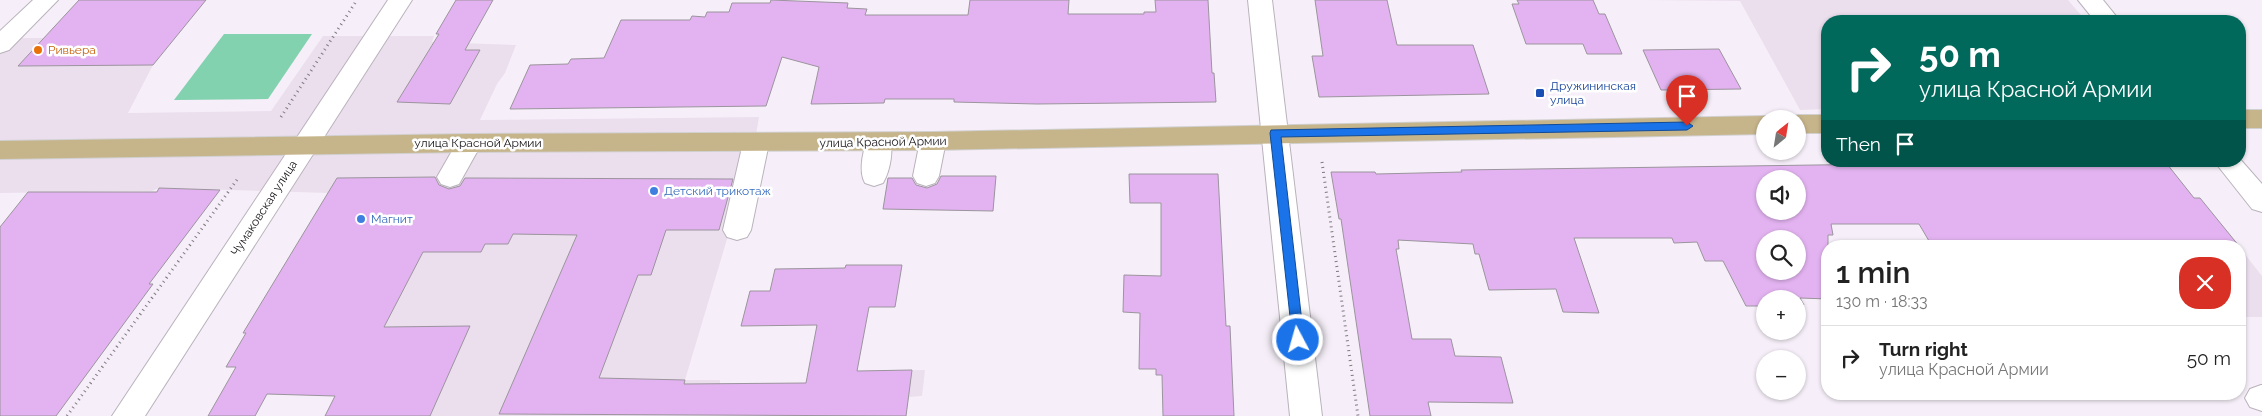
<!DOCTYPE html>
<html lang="en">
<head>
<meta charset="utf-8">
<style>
	:root { --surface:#fff; --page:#f2f2f2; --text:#222; --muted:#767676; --line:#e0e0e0 }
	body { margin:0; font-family:Raleway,sans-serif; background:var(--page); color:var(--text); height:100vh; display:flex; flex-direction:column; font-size:19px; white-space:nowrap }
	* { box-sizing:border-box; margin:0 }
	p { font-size:16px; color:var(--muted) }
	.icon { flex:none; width:28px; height:28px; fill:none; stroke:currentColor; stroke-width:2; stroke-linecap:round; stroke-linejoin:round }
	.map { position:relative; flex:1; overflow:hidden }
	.panel { position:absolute; left:1821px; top:240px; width:425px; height:160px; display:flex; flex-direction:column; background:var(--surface); border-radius:20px; box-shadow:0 1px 4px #0004 }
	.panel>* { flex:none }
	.guide { position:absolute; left:1821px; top:15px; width:425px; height:152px; border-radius:20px; box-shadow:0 1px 4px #0004; background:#00695c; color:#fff; overflow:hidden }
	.needle { width:32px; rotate:30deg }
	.fabs { position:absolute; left:1756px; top:110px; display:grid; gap:10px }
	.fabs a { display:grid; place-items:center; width:50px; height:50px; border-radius:50%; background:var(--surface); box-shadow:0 1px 4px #0004; font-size:25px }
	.pin { position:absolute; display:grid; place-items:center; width:42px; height:42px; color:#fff; margin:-51px -21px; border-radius:50% 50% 50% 0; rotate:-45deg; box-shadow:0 0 5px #0007 }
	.pin .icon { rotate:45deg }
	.me { position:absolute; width:55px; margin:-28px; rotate:354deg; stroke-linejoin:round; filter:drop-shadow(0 0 4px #0008) }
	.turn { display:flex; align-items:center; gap:18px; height:105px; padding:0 15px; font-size:22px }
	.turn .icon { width:65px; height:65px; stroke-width:2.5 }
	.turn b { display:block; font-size:35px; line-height:42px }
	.then { display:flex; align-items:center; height:48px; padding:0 15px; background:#0003; gap:10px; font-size:19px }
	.round { display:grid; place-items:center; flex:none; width:52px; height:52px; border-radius:20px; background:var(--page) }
	.overview { display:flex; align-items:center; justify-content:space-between; height:85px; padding:0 15px }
	h1 { font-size:30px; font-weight:600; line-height:38px }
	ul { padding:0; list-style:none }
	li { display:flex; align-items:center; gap:15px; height:65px; padding:0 15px; border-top:1px solid var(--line) }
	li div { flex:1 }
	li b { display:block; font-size:19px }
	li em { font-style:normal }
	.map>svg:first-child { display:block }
	.built { fill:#ebdfee }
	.green { fill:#82d1af }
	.building { fill:#e3b3f1; stroke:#9b949d; fill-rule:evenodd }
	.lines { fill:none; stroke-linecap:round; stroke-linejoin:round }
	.minor-casing { stroke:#b9b2bb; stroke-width:2 }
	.major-casing { stroke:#d1d0d1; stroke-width:2 }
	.path { stroke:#7e797f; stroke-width:3; stroke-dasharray:1 4; stroke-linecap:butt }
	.minor { fill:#fff; fill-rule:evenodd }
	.major { fill:#c6b48b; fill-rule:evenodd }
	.route { fill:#1a73e8; stroke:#114b97 }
	.food-dot { fill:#e8710a; stroke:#fff; stroke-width:2 }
	.transit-dot { fill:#1a4fb4; stroke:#fff; stroke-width:2 }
	.shop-dot { fill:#3f7fe0; stroke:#fff; stroke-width:2 }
	.labels { text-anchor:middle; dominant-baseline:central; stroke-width:5; stroke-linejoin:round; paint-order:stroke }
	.food-label { font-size:12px; fill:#c56008; stroke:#fff; text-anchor:start }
	.transit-label { font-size:12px; fill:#164399; stroke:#fff; text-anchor:start }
	.street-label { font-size:12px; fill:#171417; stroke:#fff }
	.shop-label { font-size:12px; fill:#366cbe; stroke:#fff; text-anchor:start }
</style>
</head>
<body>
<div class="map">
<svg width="2262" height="416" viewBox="0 0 2262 416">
	<rect width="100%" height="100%" fill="#f6eff9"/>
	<!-- built -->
	<g class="built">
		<polygon points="1645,0 2068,0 2086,21 1828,21 1827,109 1800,110 1740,1"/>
		<polygon points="323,36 434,36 432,42 516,45 505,73 497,84 480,120 759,117 750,170 745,179 685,380 720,380 720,384 867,382 869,371 925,370 922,396 909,397 906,416 325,416 368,333 328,193 159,188 152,191 0,193 0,38 44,38 19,66 153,65 128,113 271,111"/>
		<polygon points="2240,248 2262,276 2262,317 2240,317"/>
	</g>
	<!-- green -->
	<polygon class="green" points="224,34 312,34 268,99 174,100"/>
	<!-- building -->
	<g class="building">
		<polygon points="79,0 206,0 153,65 18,66"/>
		<polygon points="456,0 493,0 465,50 480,50 450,104 397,102 439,34 436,34"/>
		<polygon points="771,0 848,3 847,8 867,9 865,15 968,15 970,0 1069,0 1068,14 1144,14 1144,12 1156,12 1155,0 1208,0 1212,73 1214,73 1216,102 1037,104 954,102 954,99 885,99 884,103 811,104 819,67 782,57 766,106 510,109 530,65 568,64 571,59 604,58 621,20 690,20 692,16 705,17 707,12 729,12 732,3 770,3"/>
		<polygon points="1315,0 1387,0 1397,45 1473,45 1489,94 1319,97 1312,56 1323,56"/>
		<polygon points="1517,0 1593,0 1599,14 1605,14 1622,54 1587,54 1583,44 1526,44 1512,4 1519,4"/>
		<polygon points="1719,49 1741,89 1661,90 1643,50"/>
		<path d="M2029 162 2167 164 2194 198H2200L2239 246H1932L1919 224H1831L1833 235H1828V299L1800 298 1804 305H1798V299H1765V306H1746L1723 261H1705L1697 242 1674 243 1672 238H1574L1599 313 1563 312 1556 289 1489 290 1479 254H1475L1473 244 1398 240 1399 249H1396L1412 339H1451L1455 356 1501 357 1513 403 1428 402 1431 416H1370L1341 219H1339L1331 172H1375L1376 174 1462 172 1461 170ZM1765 179H1798V211H1765ZM1765 239H1798V271H1765Z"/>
		<polygon points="1129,174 1218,174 1226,326 1230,326 1234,416 1163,416 1162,375 1156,375 1156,369 1139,369 1140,313 1123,312 1124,275 1161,276 1161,203 1130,203"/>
		<polygon points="941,176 996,176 993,211 883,209 888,178 912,178 916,185 927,188 937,184"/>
		<polygon points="435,177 439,185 449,189 460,186 465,178 733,179 719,230 666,230 651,275 638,275 599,378 685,380 684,384 806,383 817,325 741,326 750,291 770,291 775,269 845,268 846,265 902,265 895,307 869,307 857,371 912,370 906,416 499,414 577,235 513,234 508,244 485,244 481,252 423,252 384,327 470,326 430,416 325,416 335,396 267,394 255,416 208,416 236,367 226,367 246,333 243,333 337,178"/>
		<polygon points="159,188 220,190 149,284 153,284 56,416 0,416 0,227 28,192 157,192"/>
	</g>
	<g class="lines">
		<!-- minor casing -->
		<g class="minor-casing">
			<g id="minor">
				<polygon points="33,0 58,0 9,50 0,53 0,31"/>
				<polygon points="388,0 412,0 145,416 112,416"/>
				<polygon points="1248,0 1272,0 1322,416 1290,416"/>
				<polygon points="2078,0 2103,0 2120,21 2095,21"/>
				<polygon points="933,132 942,135 946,141 939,176 935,183 926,186 917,183 913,176 920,141 924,135"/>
				<path d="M879 133 888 136C895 147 890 171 883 183L874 186 865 183C858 171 863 147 870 136Z"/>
				<polygon points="469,134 478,137 482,143 459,184 450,187 441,184 437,177 460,137"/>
				<polygon points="756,134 765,137 769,143 751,230 747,237 737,240 727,237 723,230 743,143 747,137"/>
				<polygon points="2240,159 2262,184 2262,212 2252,209 2214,161 2240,161"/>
				<polygon points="2261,385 2262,385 2262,411 2250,407 2245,398 2250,389"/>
			</g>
		</g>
		<!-- major casing -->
		<g class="major-casing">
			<g id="major">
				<rect x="2240" y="110" width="22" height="18"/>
				<polygon points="1798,115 1828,115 1828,133 1798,133 1798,119 1788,119"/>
				<polygon points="1765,116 1774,119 1765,119 1765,134 933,150 469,152 0,159 0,141 469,134 933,132"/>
			</g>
		</g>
		<!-- path -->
		<g class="path">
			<polyline points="281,117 357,0"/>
			<polyline points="1322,162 1358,416"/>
			<polyline points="67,416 239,177"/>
		</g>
		<!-- minor -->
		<use href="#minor" class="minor"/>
		<!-- major -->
		<use href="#major" class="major"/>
	</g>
	<!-- route -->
	<polygon class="route" points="1687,122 1693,126 1687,130 1281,137 1304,340 1302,344 1293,344 1270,133 1271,130"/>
	<!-- markers -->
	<circle class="food-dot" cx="38" cy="50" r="5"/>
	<rect class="transit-dot" x="1535" y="88" width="10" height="10" rx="2.5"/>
	<g class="shop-dot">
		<circle cx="654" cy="191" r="5"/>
		<circle cx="361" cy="219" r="5"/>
	</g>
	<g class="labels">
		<!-- food labels -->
		<g class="food-label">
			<text x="48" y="50">Ривьера</text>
		</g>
		<!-- transit labels -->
		<g class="transit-label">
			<text x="1550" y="86">Дружининская<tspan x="1550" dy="14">улица</tspan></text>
		</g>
		<!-- street labels -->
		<g class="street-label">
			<text transform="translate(883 142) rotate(-1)">улица Красной Армии</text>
			<text x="478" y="143">улица Красной Армии</text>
			<text transform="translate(264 208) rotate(-57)">Чумаковская улица</text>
		</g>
		<!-- shop labels -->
		<g class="shop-label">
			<text x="664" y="191">Детский трикотаж</text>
			<text x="371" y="219">Магнит</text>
		</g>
	</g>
</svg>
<div class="fabs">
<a><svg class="needle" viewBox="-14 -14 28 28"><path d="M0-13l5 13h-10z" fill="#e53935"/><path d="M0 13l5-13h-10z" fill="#767676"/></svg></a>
<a><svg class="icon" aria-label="sound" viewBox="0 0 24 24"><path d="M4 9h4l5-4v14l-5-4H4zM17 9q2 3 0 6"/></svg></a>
<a><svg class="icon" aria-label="search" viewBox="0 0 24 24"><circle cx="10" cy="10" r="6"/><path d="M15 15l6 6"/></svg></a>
<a>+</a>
<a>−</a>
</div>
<div class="pin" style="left:1687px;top:126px;background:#d93025"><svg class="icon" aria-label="arrive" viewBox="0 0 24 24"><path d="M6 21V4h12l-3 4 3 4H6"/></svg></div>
<svg class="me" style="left:1298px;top:340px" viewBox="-20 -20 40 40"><circle r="17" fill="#1a73e8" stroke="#fff" stroke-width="3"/><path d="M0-11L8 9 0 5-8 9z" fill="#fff"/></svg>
<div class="guide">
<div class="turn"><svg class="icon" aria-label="right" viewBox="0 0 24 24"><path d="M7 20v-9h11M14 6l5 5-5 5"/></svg><div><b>50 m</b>улица Красной Армии</div></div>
<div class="then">Then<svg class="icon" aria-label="arrive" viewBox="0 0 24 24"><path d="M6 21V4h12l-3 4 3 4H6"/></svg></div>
</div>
<section class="panel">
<div class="overview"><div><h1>1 min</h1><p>130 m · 18:33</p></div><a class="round" style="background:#d93025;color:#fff"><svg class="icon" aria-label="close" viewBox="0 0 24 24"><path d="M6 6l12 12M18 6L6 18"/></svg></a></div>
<ul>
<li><svg class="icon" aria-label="right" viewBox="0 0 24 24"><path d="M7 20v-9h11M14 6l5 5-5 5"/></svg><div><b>Turn right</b><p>улица Красной Армии</p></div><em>50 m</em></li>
</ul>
</section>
</div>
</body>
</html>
